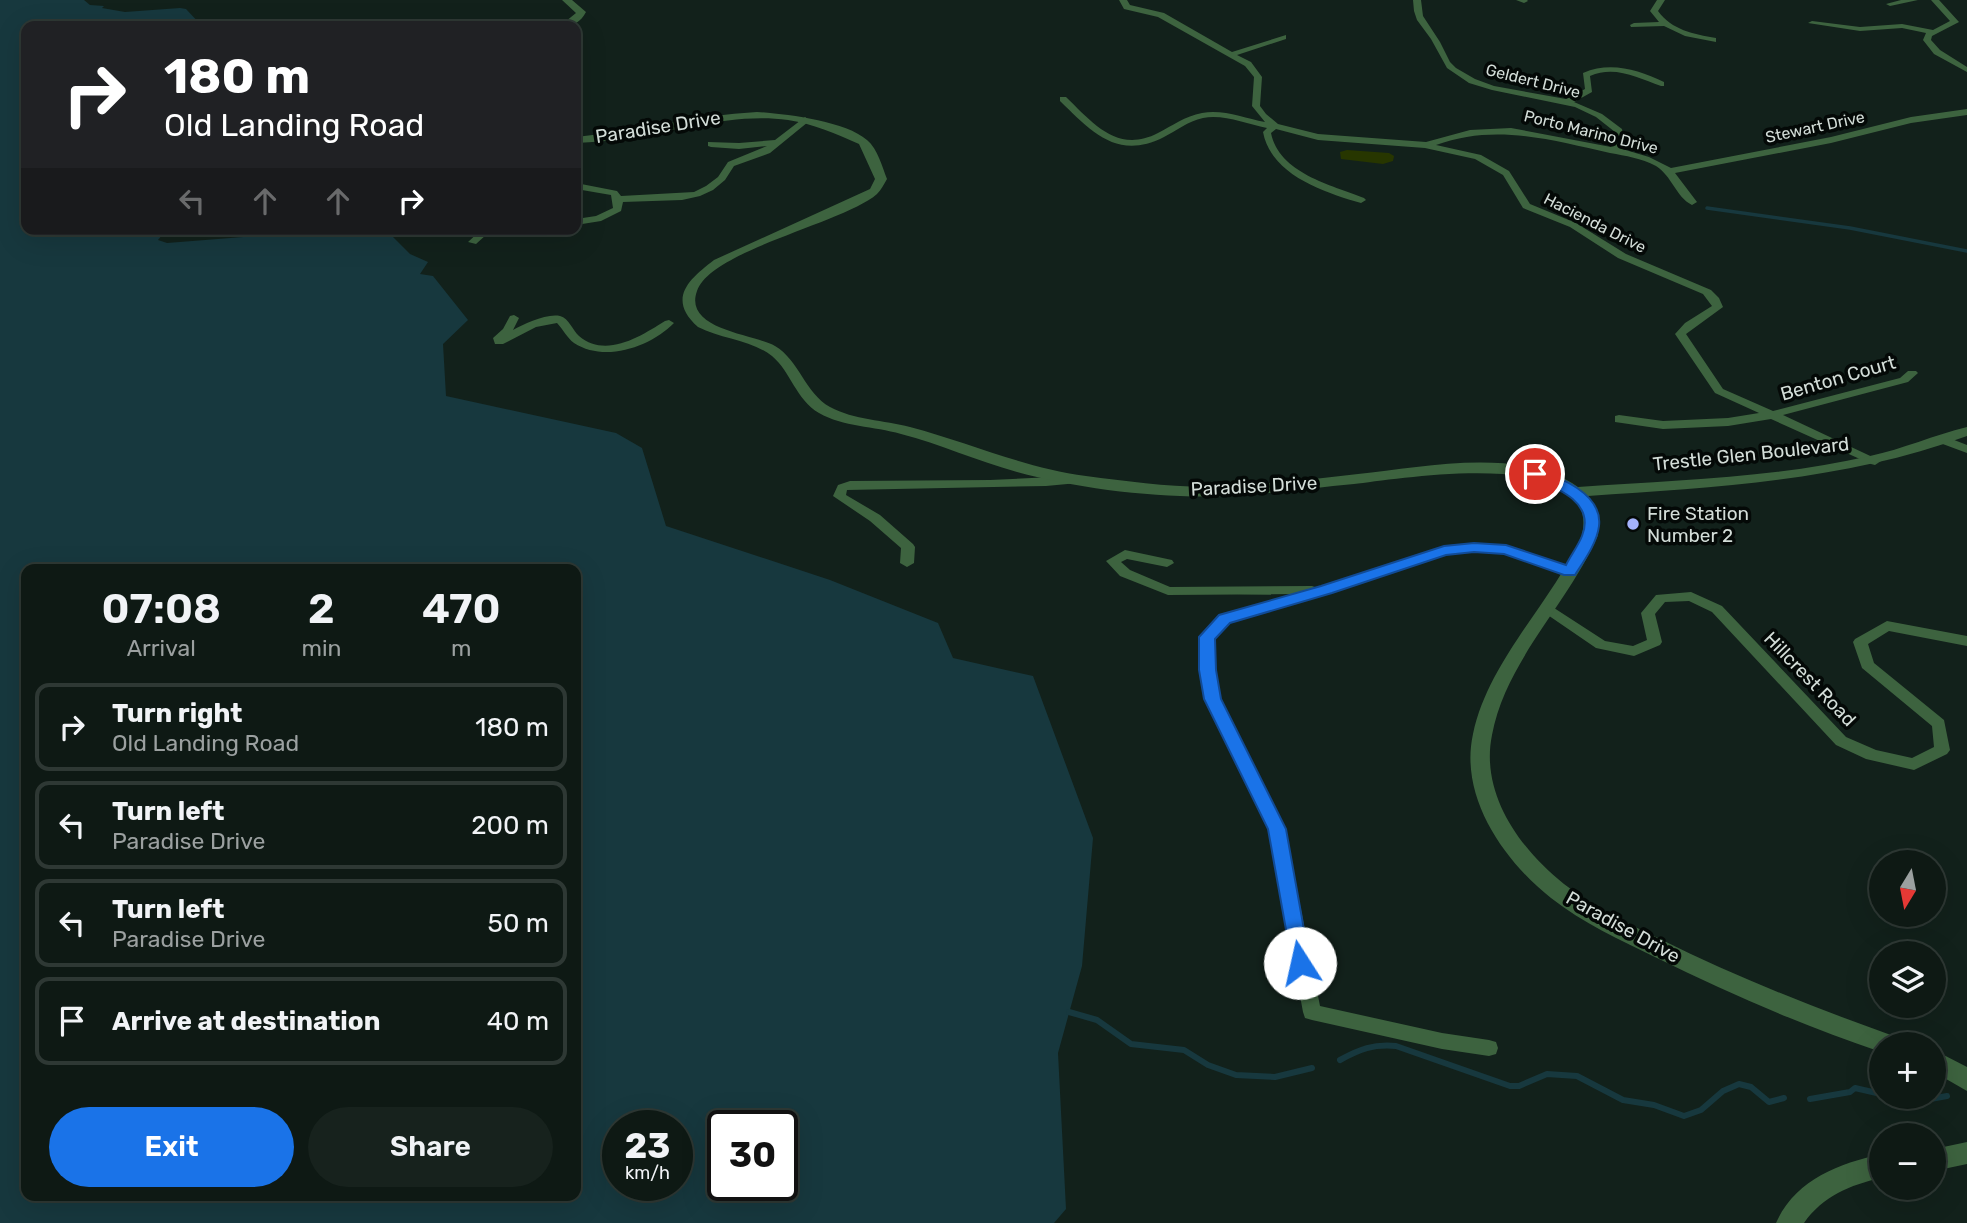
<!DOCTYPE html>
<html lang="en">
<head>
<meta charset="utf-8">
<style>
	:root { --surface:#0e1914; --page:#17221d; --text:#f1f3f6; --muted:#9ba0a0; --line:#2e3834; --accent:#1a73e8 }
	body { margin:0; font-family:Rubik,sans-serif; background:var(--page); color:var(--text); height:100vh; display:flex; flex-direction:column; font-size:26px; white-space:nowrap }
	* { box-sizing:border-box; margin:0 }
	p { font-size:23px; color:var(--muted) }
	.icon { flex:none; width:38px; height:38px; fill:none; stroke:currentColor; stroke-width:2; stroke-linecap:round; stroke-linejoin:round }
	.map { position:relative; flex:1; overflow:hidden }
	.panel { position:absolute; left:21px; top:564px; width:560px; height:637px; display:flex; flex-direction:column; background:var(--surface); border-radius:14px; box-shadow:0 7px 28px #0002,0 0 0 2px var(--line) }
	.panel>* { flex:none }
	.hud { position:absolute; left:21px; top:21px; width:560px; height:214px; border-radius:14px; box-shadow:0 7px 28px #0002,0 0 0 2px var(--line); background:#202124; color:#fff; overflow:hidden }
	.needle { width:46px; rotate:190deg }
	.controls { position:absolute; left:1869px; top:850px; display:grid; gap:14px }
	.controls a { display:grid; place-items:center; width:77px; height:77px; border-radius:50%; background:var(--surface); box-shadow:0 7px 28px #0002,0 0 0 2px var(--line); font-size:35px }
	.speed { position:absolute; left:602px; top:1110px; display:flex; gap:14px; font-size:35px; font-weight:700; text-align:center }
	.speed>* { display:grid; place-content:center; width:91px; height:91px; border-radius:50%; background:var(--surface); box-shadow:0 7px 28px #0002,0 0 0 2px var(--line); line-height:1 }
	.speed small { font-size:18px; font-weight:400 }
	.speed .limit { border:4px solid #111; border-radius:10px; background:#fff; color:#111 }
	.pin { position:absolute; display:grid; place-items:center; width:60px; height:60px; color:#fff; margin:-30px; border:4px solid #fff; border-radius:50%; box-shadow:0 2px 7px #0007 }
	.me { position:absolute; width:77px; margin:-38px; rotate:350deg; stroke-linejoin:round; filter:drop-shadow(0 0 5px #0008) }
	.turn { display:flex; align-items:center; gap:24px; height:147px; padding:0 28px; font-size:32px }
	.turn .icon { width:91px; height:91px; stroke-width:2.5 }
	.turn b { display:block; font-size:49px; line-height:60px }
	.lanes { display:flex; align-items:center; height:66px; padding:0 28px; background:#0003; justify-content:center; gap:35px; direction:ltr }
	.lanes .off { opacity:.35 }
	.eta { display:flex; justify-content:space-evenly; align-items:center; height:119px; text-align:center }
	.eta b { font-size:42px; font-weight:600; line-height:49px }
	.cta { display:flex; gap:14px; margin-top:auto; padding:14px 28px }
	.cta a { flex:1; height:80px; border-radius:42px; background:var(--accent); color:#fff; font-size:28px; font-weight:600; line-height:80px; text-align:center }
	.cta a+a { background:var(--page); color:var(--text) }
	ul { padding:0; list-style:none }
	li { display:flex; align-items:center; gap:21px; height:88px; margin:0 14px 10px; padding:0 14px; border:4px solid var(--line); border-radius:14px }
	li div { flex:1 }
	li b { display:block; font-size:26px }
	li em { font-style:normal }
	.map>svg:first-child { display:block }
	.green { fill:#273600 }
	.water { fill:#17383e; fill-rule:evenodd }
	.lines { fill:none; stroke-linecap:round; stroke-linejoin:round }
	.stream-far1 { stroke:#17383e; stroke-width:3.5 }
	.stream { stroke:#17383e; stroke-width:6 }
	.minor { fill:#3d633f; fill-rule:evenodd }
	.tertiary { fill:#3d633f; fill-rule:evenodd }
	.route { fill:#1a73e8; stroke:#114b97; stroke-width:2 }
	.poi-dot { fill:#a4b2fc; stroke:#040907; stroke-width:2.5 }
	.labels { text-anchor:middle; dominant-baseline:central; stroke-width:7; stroke-linejoin:round; paint-order:stroke }
	.far-street-label { font-size:16px; fill:#d3ddd8; stroke:#040907 }
	.street-label { font-size:19px; fill:#d3ddd8; stroke:#040907 }
	.poi-label { font-size:19px; fill:#d3ddd8; stroke:#040907; text-anchor:start }
</style>
</head>
<body>
<div class="map">
<svg width="1967" height="1223" viewBox="0 0 1967 1223">
	<rect width="100%" height="100%" fill="#12211b"/>
	<!-- green -->
	<polygon class="green" points="1347,150 1389,153 1394,156 1393,161 1383,164 1341,159 1340,152"/>
	<!-- water -->
	<path class="water" d="M0 0H84L90 5 104 6 102 8 125 12 180 8 186 9 202 26H26V229H163L166 230 158 240 167 243 344 229H385L410 254 428 262 420 274 433 276 468 320 443 344 446 396 616 433 642 448 666 526 830 580 938 623 953 658 1033 676 1093 838 1082 966 1058 1053 1066 1209 1054 1223H0ZM26 569H576V1195H26ZM677 1125V1185H618V1125ZM723 1125H782V1185H723Z"/>
	<g class="lines">
		<!-- stream-far1 -->
		<polyline class="stream-far1" points="1707,208 1850,228 1967,251"/>
		<!-- stream -->
		<g class="stream">
			<polyline points="1069,1012 1097,1020 1131,1044 1184,1050 1208,1065 1236,1075 1275,1077 1312,1068"/>
			<path d="M1340 1060C1360 1049 1373 1044 1396 1046L1510 1086H1519L1547 1074 1577 1076 1623 1100 1654 1105 1684 1116 1701 1110 1723 1091 1739 1084 1751 1087 1769 1102 1784 1098"/>
			<polyline points="1890,1097 1914,1102 1947,1096"/>
			<polyline points="1810,1099 1850,1092 1855,1088 1881,1094"/>
		</g>
		<!-- minor -->
		<g class="minor">
			<path d="M1119 0H1127L1130 5 1164 13 1232 52 1286 35V39L1237 55 1251 62 1262 77 1260 106 1266 114 1278 124 1318 134 1426 142 1470 130 1511 128 1611 147 1616 141 1615 132 1596 117 1575 107 1492 90 1469 83 1447 68 1431 39 1417 20 1414 11 1413 0H1421L1423 16 1440 42 1450 62 1456 68 1475 79 1494 86 1566 99 1585 89 1583 73C1611 61 1638 70 1664 82V86H1661C1638 78 1615 65 1590 76L1592 92 1574 102 1602 114 1622 129 1624 141 1619 148 1649 157 1671 168 1831 137 1911 117 1967 109V115L1911 123 1831 143 1675 173 1697 202 1692 205C1676 197 1672 176 1656 166 1641 158 1626 156 1610 153 1552 140 1495 123 1436 145L1481 155 1509 171 1530 204 1576 223 1626 254 1711 290 1719 298 1723 307 1686 334 1723 389 1773 411 1900 378 1908 371H1916L1918 373 1908 382 1783 415 1881 461 1875 465 1871 464 1771 419 1728 426 1663 429 1615 422V416L1619 415 1663 421 1728 418 1759 413 1715 393 1675 334 1685 323 1712 306 1703 294 1618 258 1570 227 1523 208 1503 175 1475 159 1425 148 1318 140 1276 129 1271 133C1279 173 1331 185 1364 198L1366 200 1361 203C1324 192 1271 175 1263 132L1267 128C1246 124 1224 114 1203 118 1188 121 1176 131 1164 137 1117 161 1091 131 1060 101V97H1066C1093 123 1117 154 1158 133 1172 126 1185 116 1202 113 1223 109 1244 118 1265 122L1252 106 1254 77 1245 66 1158 17 1124 9Z"/>
			<polygon points="1516,0 1527,0 1528,1 1524,3"/>
			<path d="M1657 0H1665L1658 11C1672 30 1693 34 1716 38V42L1685 36 1664 26 1631 27 1630 25 1634 23 1659 22 1650 11Z"/>
			<polygon points="1901,0 1918,0 1890,6 1886,4"/>
			<polygon points="1931,0 1939,0 1959,22 1932,36 1931,40 1940,50 1967,67 1967,72 1934,54 1923,40 1926,33 1902,28 1860,31 1808,23 1812,21 1860,27 1902,24 1933,30 1950,21"/>
			<polygon points="805,117 809,120 808,122 770,153 734,166 725,180 713,190 700,196 682,200 623,202 621,211 601,221 576,225 576,219 596,216 613,208 611,195 576,189 576,183 617,191 621,196 694,192 706,186 718,177 728,162 767,146 739,149 711,147 708,146 708,142 739,143 775,140"/>
			<polygon points="498,229 487,234 476,244 468,242 481,230"/>
			<path d="M514 315 519 318 513 330C524 324 547 313 560 316 569 318 573 331 579 336 606 359 641 336 665 321L669 320 674 323C650 347 605 363 574 343 567 338 563 329 557 323L536 327 503 344H495L493 338 503 329 510 316Z"/>
			<polygon points="1944,436 1967,445 1967,453 1940,443 1938,440"/>
			<polygon points="1074,476 1078,477 1080,480 1078,483 1046,486 847,490 846,495 880,515 913,544 915,547 914,563 907,567 900,563 901,548 870,521 833,496 838,485 850,481 990,480"/>
			<polygon points="1474,544 1506,545 1575,569 1577,572 1570,576 1565,575 1504,553 1474,552 1446,555 1332,593 1229,622 1214,638 1214,670 1219,699 1285,829 1320,1006 1442,1033 1489,1040 1496,1042 1498,1048 1496,1054 1489,1056 1442,1049 1312,1020 1305,1018 1303,1012 1269,829 1205,699 1200,670 1200,637 1219,616 1295,594 1168,595 1120,576 1106,561 1125,550 1172,560 1174,563 1167,567 1127,559 1121,562 1130,570 1170,587 1312,586 1318,588 1439,548"/>
			<polygon points="1691,592 1722,606 1846,737 1876,750 1912,758 1934,747 1932,726 1862,668 1853,642 1855,639 1887,621 1967,636 1967,646 1889,631 1868,644 1874,663 1944,720 1950,750 1947,754 1914,770 1866,759 1836,745 1712,612 1689,601 1665,602 1655,614 1662,642 1660,645 1634,656 1596,648 1539,609 1546,605 1551,606 1605,641 1633,646 1647,640 1641,613 1656,595"/>
		</g>
		<!-- tertiary -->
		<g class="tertiary">
			<path d="M562 0H572L586 12C580 23 572 27 560 26L576 13Z"/>
			<path d="M757 112C786 114 845 121 867 140 878 149 882 167 887 179 884 184 881 190 877 194 844 223 711 250 697 291 683 330 754 334 775 346 799 360 805 393 830 407 854 420 884 420 910 427 970 443 1025 468 1086 476 1133 482 1182 489 1228 486 1271 484 1315 479 1358 474 1423 467 1521 446 1578 487 1675 480 1774 478 1870 456 1903 449 1934 435 1967 427V436C1844 481 1717 487 1588 496L1599 514 1598 535C1569 603 1506 660 1492 735 1480 794 1520 849 1564 884 1593 907 1627 923 1660 939 1738 978 1818 1009 1899 1038L1903 1045H1881V1052C1804 1026 1730 994 1657 958 1620 940 1583 923 1551 898 1504 861 1459 797 1473 734 1489 659 1552 603 1582 535 1602 444 1399 479 1354 484 1312 488 1269 494 1227 496 1163 499 1078 489 1017 472 977 461 940 444 901 434 874 426 843 427 819 413 796 400 791 372 772 356 752 340 721 339 698 327 667 299 688 280 714 260L870 189 875 179 859 144C836 134 814 124 788 120 733 113 683 130 629 138 612 141 593 142 576 143V137C637 131 696 115 757 112Z"/>
			<polygon points="1934,1050 1967,1067 1967,1091 1934,1072"/>
			<polygon points="1967,1142 1967,1164 1934,1171 1934,1149"/>
			<path d="M1881 1154V1178C1850 1185 1823 1196 1804 1223H1776C1795 1180 1838 1164 1881 1154Z"/>
		</g>
	</g>
	<!-- route -->
	<path class="route" d="M1535 470C1559 476 1603 494 1599 526 1597 543 1584 561 1575 575H1564L1504 554 1474 552 1446 555 1332 593 1230 623 1215 639 1216 670 1221 699 1286 829 1310 963 1307 969 1300 971 1293 969 1268 829 1204 699 1199 670V637L1219 615 1321 586 1444 546 1474 543 1506 545 1566 565C1571 555 1578 546 1582 536 1596 501 1554 487 1530 477L1528 474Z"/>
	<!-- markers -->
	<circle class="poi-dot" cx="1633" cy="524" r="7"/>
	<g class="labels">
		<!-- far-street labels -->
		<g class="far-street-label">
			<text transform="translate(1533 81) rotate(14)">Geldert Drive</text>
			<text transform="translate(1815 127) rotate(-12)">Stewart Drive</text>
			<text transform="translate(1591 132) rotate(14)">Porto Marino Drive</text>
			<text transform="translate(1595 223) rotate(27)">Hacienda Drive</text>
		</g>
		<!-- street labels -->
		<g class="street-label">
			<text transform="translate(658 127) rotate(-9)">Paradise Drive</text>
			<text transform="translate(1838 378) rotate(-16)">Benton Court</text>
			<text transform="translate(1751 454) rotate(-6)">Trestle Glen Boulevard</text>
			<text transform="translate(1254 486) rotate(-3)">Paradise Drive</text>
			<text transform="translate(1810 679) rotate(46)">Hillcrest Road</text>
			<text transform="translate(1623 927) rotate(29)">Paradise Drive</text>
		</g>
		<!-- poi labels -->
		<g class="poi-label">
			<text x="1647" y="513">Fire Station<tspan x="1647" dy="22">Number 2</tspan></text>
		</g>
	</g>
</svg>
<div class="controls">
<a><svg class="needle" viewBox="-14 -14 28 28"><path d="M0-13l5 13h-10z" fill="#e53935"/><path d="M0 13l5-13h-10z" fill="#9ba0a0"/></svg></a>
<a><svg class="icon" aria-label="layers" viewBox="0 0 24 24"><path d="M12 4l9 5-9 5-9-5zM3 14l9 5 9-5"/></svg></a>
<a>+</a>
<a>−</a>
</div>
<div class="speed"><div>23<small>km/h</small></div><div class="limit">30</div></div>
<div class="pin" style="left:1535px;top:474px;background:#d93025"><svg class="icon" aria-label="arrive" viewBox="0 0 24 24"><path d="M6 21V4h12l-3 4 3 4H6"/></svg></div>
<svg class="me" style="left:1300px;top:963px" viewBox="-20 -20 40 40"><circle r="19" fill="#fff"/><path d="M0-13L10 11 0 6-10 11z" fill="#1a73e8"/></svg>
<div class="hud">
<div class="turn"><svg class="icon" aria-label="right" viewBox="0 0 24 24"><path d="M7 20v-9h11M14 6l5 5-5 5"/></svg><div><b>180 m</b>Old Landing Road</div></div>
<div class="lanes"><svg class="icon off" aria-label="left" viewBox="0 0 24 24"><path d="M17 20v-9H6M10 6l-5 5 5 5"/></svg><svg class="icon off" aria-label="ahead" viewBox="0 0 24 24"><path d="M12 20V5M6 11l6-6 6 6"/></svg><svg class="icon off" aria-label="ahead" viewBox="0 0 24 24"><path d="M12 20V5M6 11l6-6 6 6"/></svg><svg class="icon" aria-label="right" viewBox="0 0 24 24"><path d="M7 20v-9h11M14 6l5 5-5 5"/></svg></div>
</div>
<section class="panel">
<div class="eta">
<div><b>07:08</b><p>Arrival</p></div>
<div><b>2</b><p>min</p></div>
<div><b>470</b><p>m</p></div>
</div>
<ul>
<li><svg class="icon" aria-label="right" viewBox="0 0 24 24"><path d="M7 20v-9h11M14 6l5 5-5 5"/></svg><div><b>Turn right</b><p>Old Landing Road</p></div><em>180 m</em></li>
<li><svg class="icon" aria-label="left" viewBox="0 0 24 24"><path d="M17 20v-9H6M10 6l-5 5 5 5"/></svg><div><b>Turn left</b><p>Paradise Drive</p></div><em>200 m</em></li>
<li><svg class="icon" aria-label="left" viewBox="0 0 24 24"><path d="M17 20v-9H6M10 6l-5 5 5 5"/></svg><div><b>Turn left</b><p>Paradise Drive</p></div><em>50 m</em></li>
<li><svg class="icon" aria-label="arrive" viewBox="0 0 24 24"><path d="M6 21V4h12l-3 4 3 4H6"/></svg><div><b>Arrive at destination</b></div><em>40 m</em></li>
</ul>
<div class="cta"><a>Exit</a><a>Share</a></div>
</section>
</div>
</body>
</html>
